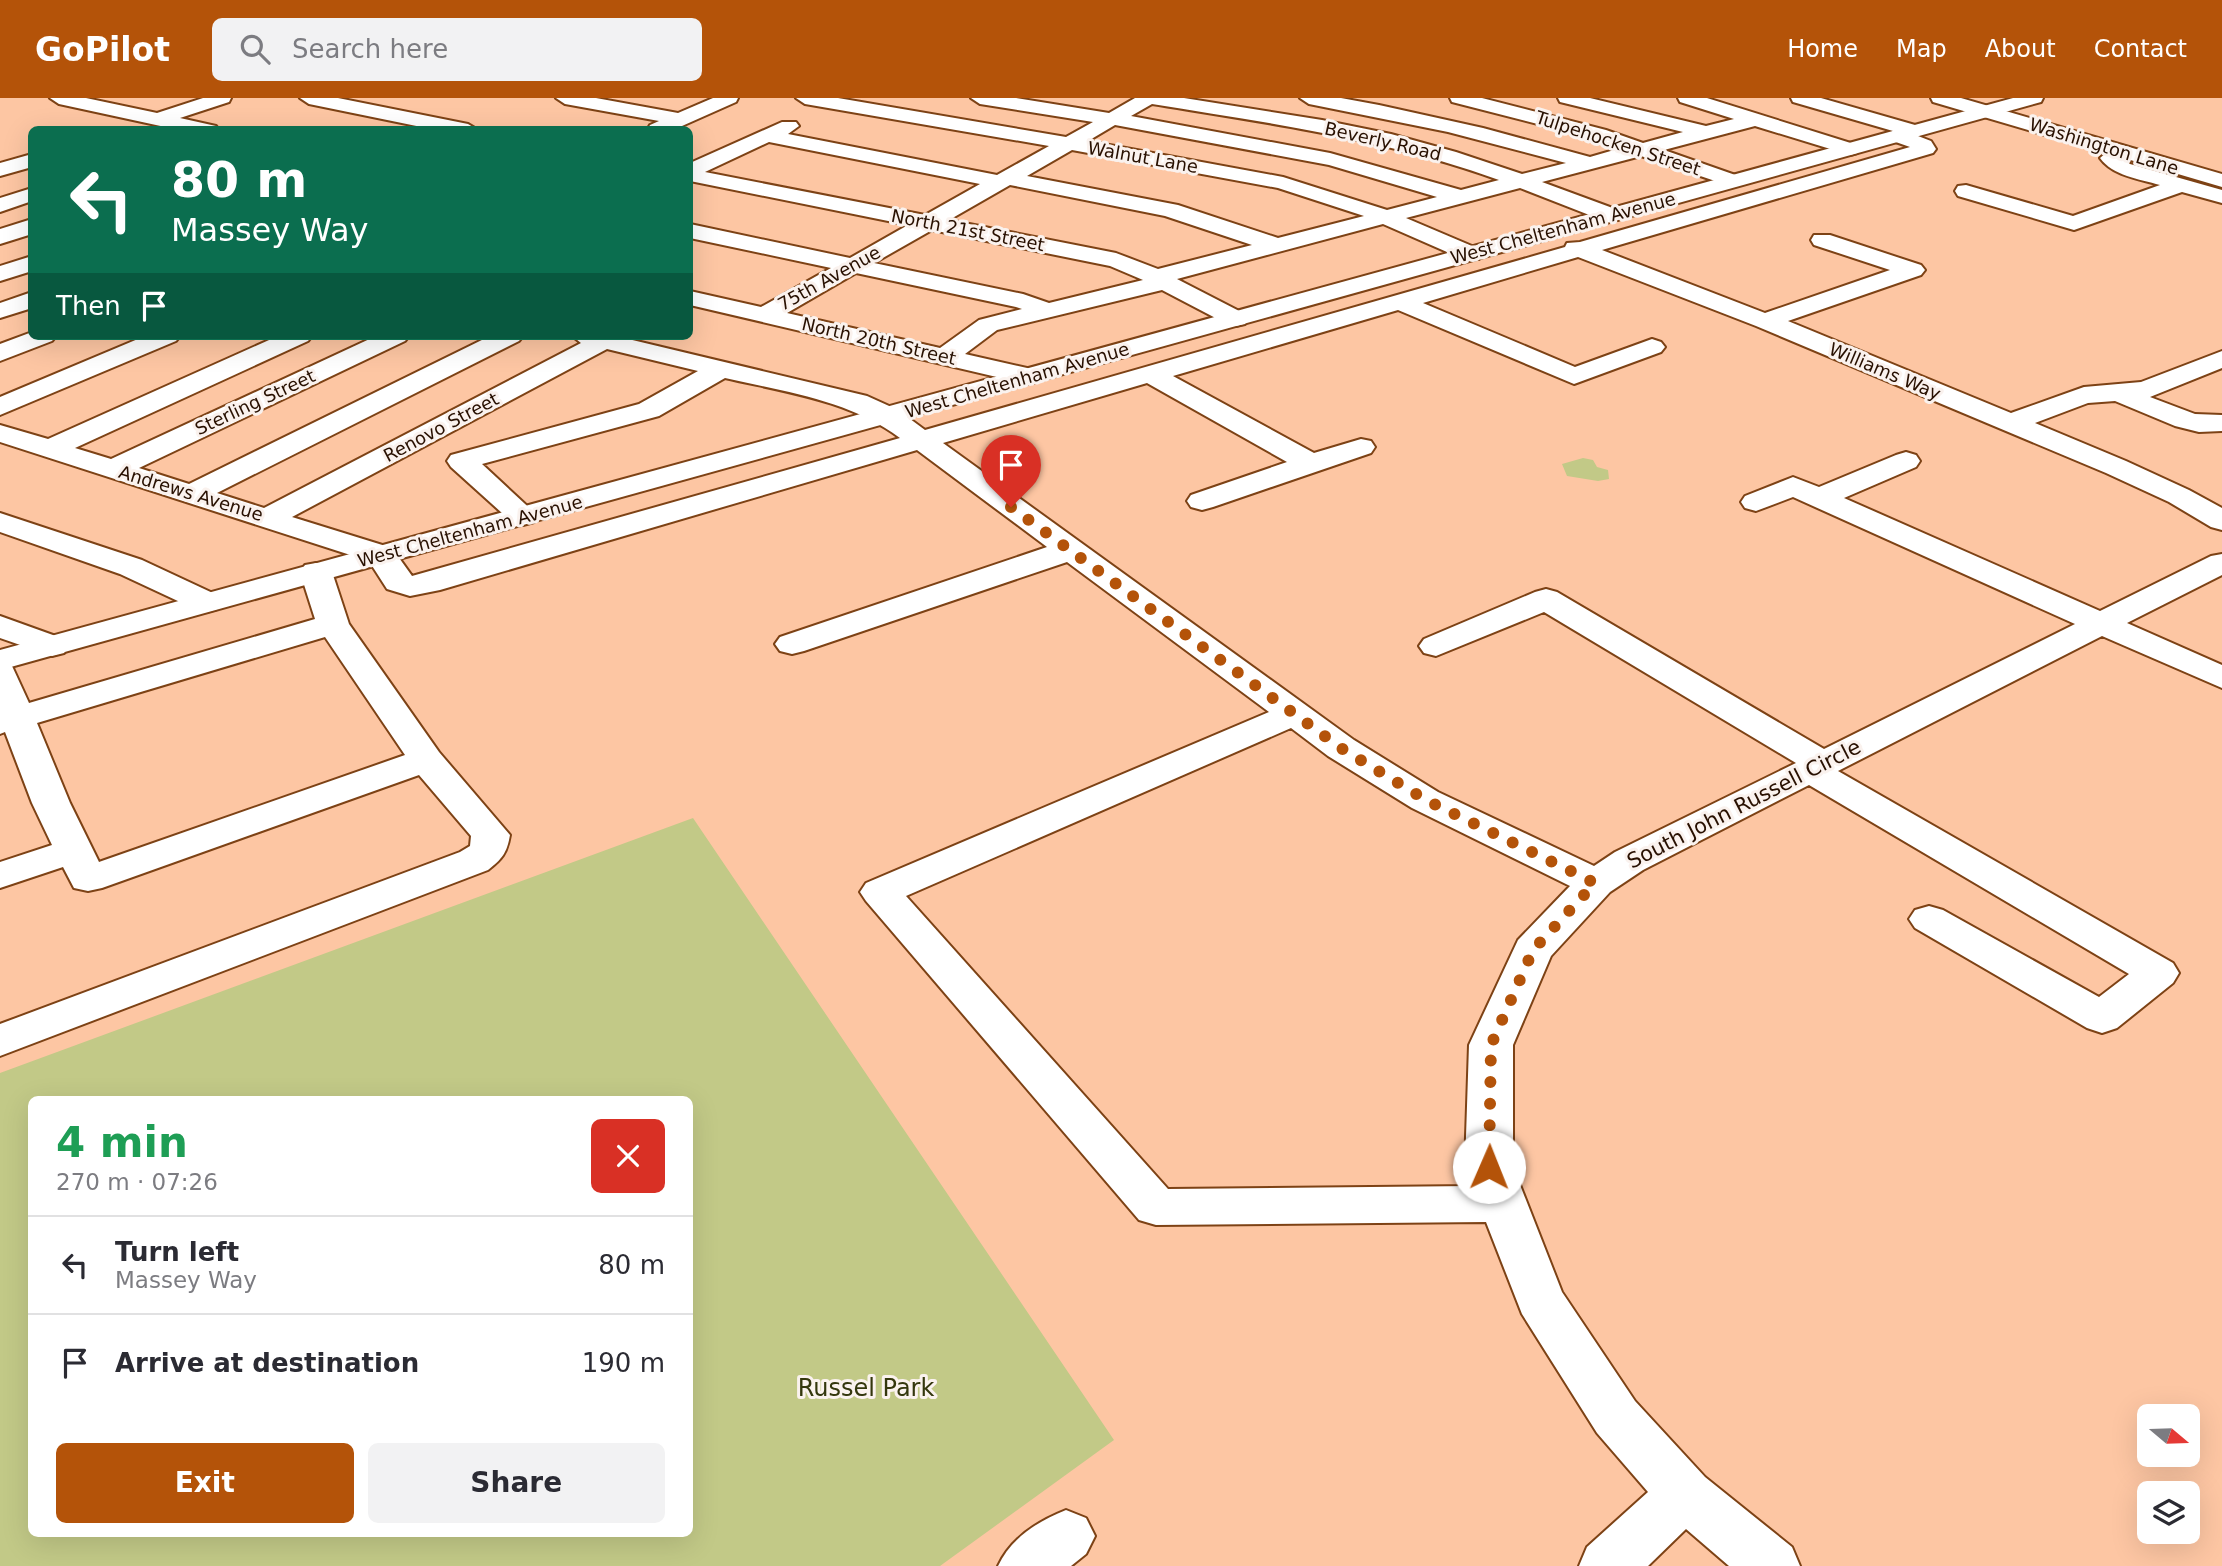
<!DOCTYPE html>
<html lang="en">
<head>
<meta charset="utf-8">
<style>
	:root { --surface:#fff; --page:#f2f2f3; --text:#2b2b33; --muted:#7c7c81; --line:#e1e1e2; --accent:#b45309 }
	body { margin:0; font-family:"DejaVu Sans",sans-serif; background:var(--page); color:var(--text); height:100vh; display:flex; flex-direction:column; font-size:26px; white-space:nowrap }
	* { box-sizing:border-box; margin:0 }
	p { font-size:23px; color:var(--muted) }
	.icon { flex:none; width:38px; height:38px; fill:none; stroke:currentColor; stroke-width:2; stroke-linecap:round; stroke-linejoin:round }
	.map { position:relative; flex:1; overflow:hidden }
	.sheet { position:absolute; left:28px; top:998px; width:665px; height:441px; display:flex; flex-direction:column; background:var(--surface); border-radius:10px; box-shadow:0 7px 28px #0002 }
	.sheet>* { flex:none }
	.guide { position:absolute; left:28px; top:28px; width:665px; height:214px; border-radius:10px; box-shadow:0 7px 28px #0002; background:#0b6e4f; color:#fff; overflow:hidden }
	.needle { width:46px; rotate:109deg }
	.controls { position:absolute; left:2137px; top:1306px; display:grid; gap:14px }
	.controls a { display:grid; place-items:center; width:63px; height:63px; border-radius:10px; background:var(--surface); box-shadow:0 7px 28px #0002; font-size:35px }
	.pin { position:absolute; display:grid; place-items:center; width:60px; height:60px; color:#fff; margin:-72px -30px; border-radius:50% 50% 50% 0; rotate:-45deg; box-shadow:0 0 7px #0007 }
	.pin .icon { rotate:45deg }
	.me { position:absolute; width:77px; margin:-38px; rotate:1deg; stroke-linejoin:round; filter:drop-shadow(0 0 5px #0008) }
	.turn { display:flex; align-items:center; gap:24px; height:147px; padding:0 28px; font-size:32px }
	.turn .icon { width:91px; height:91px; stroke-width:2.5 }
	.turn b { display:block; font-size:49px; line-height:60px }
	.then { display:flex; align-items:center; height:66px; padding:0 28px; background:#0003; gap:14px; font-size:26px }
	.round { display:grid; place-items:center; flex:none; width:74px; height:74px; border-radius:10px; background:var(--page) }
	.head { display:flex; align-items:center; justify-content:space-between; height:119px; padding:0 28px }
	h1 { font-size:42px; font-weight:600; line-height:52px; color:#1e9e55 }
	.action { display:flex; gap:14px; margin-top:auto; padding:14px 28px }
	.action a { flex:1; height:80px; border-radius:10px; background:var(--accent); color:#fff; font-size:28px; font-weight:600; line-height:80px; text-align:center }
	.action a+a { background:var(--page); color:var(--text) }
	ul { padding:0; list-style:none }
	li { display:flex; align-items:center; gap:21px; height:98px; padding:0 28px; border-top:2px solid var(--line) }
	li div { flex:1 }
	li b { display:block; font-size:26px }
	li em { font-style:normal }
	header { display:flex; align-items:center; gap:42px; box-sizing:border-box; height:98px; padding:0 35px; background:var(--accent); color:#fff }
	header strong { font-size:33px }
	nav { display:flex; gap:38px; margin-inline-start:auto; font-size:24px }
	.search { width:490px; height:63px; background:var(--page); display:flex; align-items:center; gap:18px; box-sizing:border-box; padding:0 24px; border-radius:10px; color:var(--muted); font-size:26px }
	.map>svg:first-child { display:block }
	.green { fill:#c2c987; fill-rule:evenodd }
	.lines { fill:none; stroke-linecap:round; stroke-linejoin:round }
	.minor-casing { stroke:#7d4215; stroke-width:4 }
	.major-casing { stroke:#7d4215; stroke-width:4 }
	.highway-casing { stroke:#7d4215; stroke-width:4 }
	.minor { fill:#fff; fill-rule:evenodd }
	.major { fill:#fff; fill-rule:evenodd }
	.highway { fill:#fff; fill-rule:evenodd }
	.route { stroke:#b45309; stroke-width:12; stroke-dasharray:0 21.6 }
	.labels { text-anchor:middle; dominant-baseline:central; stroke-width:6; stroke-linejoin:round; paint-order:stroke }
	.far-street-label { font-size:18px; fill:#281001; stroke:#faf2ee }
	.street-label { font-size:21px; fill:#281001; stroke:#faf2ee }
	.near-park-label { font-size:24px; fill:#34370d; stroke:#faf2ee }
</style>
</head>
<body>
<header>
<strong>GoPilot</strong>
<div class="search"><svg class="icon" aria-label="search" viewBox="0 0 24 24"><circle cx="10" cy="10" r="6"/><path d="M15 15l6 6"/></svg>Search here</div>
<nav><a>Home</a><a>Map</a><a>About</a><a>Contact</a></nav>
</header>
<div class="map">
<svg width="2222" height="1468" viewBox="0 0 2222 1468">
	<rect width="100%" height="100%" fill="#fdc6a3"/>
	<!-- green -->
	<g class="green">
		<polygon points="1583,360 1593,362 1597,369 1608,372 1609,381 1598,383 1567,378 1562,366"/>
		<path d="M693 720 1114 1342 940 1468H0V975ZM32 1001H690V1435H32Z"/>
	</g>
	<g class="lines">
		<!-- minor casing -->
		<g class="minor-casing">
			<g id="minor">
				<polygon points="50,0 86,0 157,15 203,0 231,0 229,4 180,20 216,28 219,32 179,32 59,6"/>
				<polygon points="300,0 338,0 468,26 478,32 436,32 309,6"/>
				<polygon points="556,0 596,0 678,15 713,0 738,0 736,4 673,32 647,32 650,27 659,23 565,6"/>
				<path d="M796 0H838L1066 39 1093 24 980 6 971 0H1016L1109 15 1135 0H1184L1322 22 1391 36 1456 54 1522 76 1566 65 1448 34 1309 6 1300 0H1341L1379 7 1483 30 1590 59 1621 50 1592 40 1452 4 1450 0H1482L1606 32 1643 45 1683 34 1560 4 1558 0H1590L1706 28 1734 21 1680 4 1678 0H1707L1857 47 1860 51 1857 55 1850 57 1755 28 1664 52 1741 79 1745 83 1741 87H1727L1641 58 1542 84 1618 112 1621 117 1618 122H1602L1520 90 1406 120 1479 151 1483 156 1479 161H1463L1383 126 1177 181 1245 216 1248 221 1245 226 1236 228 1227 226 1162 192 997 232 965 256 1036 272 1040 278 1036 284 1027 286 690 207V193L761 209 831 170 690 140V126L850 160 908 127 690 83V65L782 24H796L799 28 788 36 997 77 1049 48 805 6ZM1152 6C1269 25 1386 41 1499 82L1461 92 1330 55 1131 18ZM1115 27 1329 67 1437 99 1387 112 1283 79 1088 43ZM769 44 980 86 925 117 705 74ZM1072 52 1278 90 1364 118 1278 140 1178 107 1027 78ZM1010 87 1165 118 1252 147 1158 171 1116 155 949 122ZM932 132 1110 168 1143 182 1049 205 1023 196 874 165ZM856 175 1016 209 1022 211 979 222 940 250 787 215Z"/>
				<path d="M1791 0H1821L1922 29 1925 33 1918 38 1931 43 1936 51 1933 55 1602 152 1765 215 1890 172 1814 147 1811 142 1814 137H1830L1921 167 1925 172 1921 177 1788 223 2011 315 2084 289 2141 284 2222 253V270L2150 299 2195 316 2222 317V333L2199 334 2175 328 2115 303 2088 305 2035 325 2126 363 2189 392 2222 410V432L2211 429 2169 404 2106 375 1756 228 1578 159 1423 205 1575 269 1652 241 1661 244 1665 249 1661 254 1574 286 1398 212 1173 278 1314 355 1361 341 1371 343 1375 349 1371 355 1213 409 1202 412 1191 409 1187 403 1191 397 1287 364 1147 285 943 345 1354 642 1438 694 1594 768 1615 754 1796 665 1544 514 1436 558 1424 555 1419 548 1424 541 1535 494 1546 491 1557 494 1824 651 2075 526 1793 399 1756 413 1745 410 1741 404 1745 398 1793 379 1819 389 1896 357 1906 354 1916 357 1920 363 1916 369 1844 400 2100 513 2211 458 2222 456V477L2127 525 2222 567V590L2102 538 1838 673 2173 865 2179 875 2173 885 2117 930 2102 935 2087 930 1915 830 1909 821 1915 812 1929 808 1943 812 2099 899 2129 876 1809 687 1643 772 1610 794 1551 858 1513 947V1069L1562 1194 1635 1303 1705 1379 1792 1449 1800 1468H1729L1686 1431 1648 1468H1579L1587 1449 1648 1394 1597 1335 1522 1216 1486 1124 1156 1127 1139 1122 866 803 860 794 866 785 1269 614 1067 464 804 553 792 556 780 553 775 546 780 539 1047 449 917 352 440 492 410 498 387 491 369 463 0 344V327L48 341 278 238H312L308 243 75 350 111 361 376 238H409L405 243 139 370 189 386 490 238H523L519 243 217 395 264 410 581 245 572 238H626L624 240 867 298 898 312 925 332 1565 149 1567 145 1580 144 1910 49 1890 42 1887 38 1893 33 1793 4ZM607 251 698 273 639 306 451 357 447 363 451 369 512 424 523 427 534 424 538 418 482 366 659 318 725 280C785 294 849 302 900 340L412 478 392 450 292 419ZM1291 630 1328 658 1412 710 1570 788 1518 842 1469 947 1465 1069 1472 1088 1168 1091 906 798Z"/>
				<path d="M2120 47 2127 49 2130 53 2123 60 2130 66 2222 92V105L2182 94 2074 132 1958 98 1955 93 1958 88 1966 87 2073 118 2160 87C2139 81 2113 78 2100 60L2113 49Z"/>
				<polygon points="32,56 32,69 0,78 0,65"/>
				<polygon points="32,90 32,103 0,114 0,100"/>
				<polygon points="32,121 32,136 0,146 0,131"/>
				<polygon points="32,158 32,173 0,183 0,168"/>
				<polygon points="32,194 32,210 0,220 0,205"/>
				<polygon points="32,234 32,238 56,238 52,243 0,263 0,246"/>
				<polygon points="145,238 180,238 176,243 0,317 0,299"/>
				<polygon points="0,415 142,462 217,497 222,504 217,511 206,514 195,511 120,476 0,434"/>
				<path d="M316 465 327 467 332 474 349 526 439 654 510 737C507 755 502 761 488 772L0 958V926L460 754 470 748 471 738 419 677 102 790 88 793 74 790 63 769 0 790V764L52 747 32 705 5 634 0 636V565L12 568 29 605 315 521 300 474 305 467ZM325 539 405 657 99 764 70 705 37 625Z"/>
				<polygon points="0,518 64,541 69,548 64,555 52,558 0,540"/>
				<path d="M1066 1412 1086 1420 1095 1438 1086 1456 1071 1468H998C1011 1440 1038 1423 1066 1412Z"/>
			</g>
		</g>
		<!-- major casing -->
		<g class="major-casing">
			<polygon id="major" points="1931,0 1961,0 2222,76 2222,89 1933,4"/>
		</g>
		<!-- highway casing -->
		<g class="highway-casing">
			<polygon id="highway" points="2013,0 2043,0 2041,4 0,572 0,552"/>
		</g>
		<!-- minor -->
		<use href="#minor" class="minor"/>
		<!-- major -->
		<use href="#major" class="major"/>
		<!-- highway -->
		<use href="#highway" class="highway"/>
	</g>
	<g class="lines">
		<!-- route -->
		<polyline class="route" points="1011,409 1341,650 1426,702 1595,785 1533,852 1491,947 1489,1069"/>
	</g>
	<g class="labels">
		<!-- far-street labels -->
		<g class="far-street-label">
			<text transform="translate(1383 43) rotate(13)">Beverly Road</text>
			<text transform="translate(1618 45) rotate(18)">Tulpehocken Street</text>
			<text transform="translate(2104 48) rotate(17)">Washington Lane</text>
			<text transform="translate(1143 59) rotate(10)">Walnut Lane</text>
			<text transform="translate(1563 130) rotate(-15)">West Cheltenham Avenue</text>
			<text transform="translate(968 132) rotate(11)">North 21st Street</text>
			<text transform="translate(829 180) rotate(-29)">75th Avenue</text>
			<text transform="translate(879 243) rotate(13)">North 20th Street</text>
			<text transform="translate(1885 273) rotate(23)">Williams Way</text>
			<text transform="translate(1017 282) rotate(-16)">West Cheltenham Avenue</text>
			<text transform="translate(255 304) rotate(-25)">Sterling Street</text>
			<text transform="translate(441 329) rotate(-28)">Renovo Street</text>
			<text transform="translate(191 395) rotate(17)">Andrews Avenue</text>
			<text transform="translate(470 433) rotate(-15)">West Cheltenham Avenue</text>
		</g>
		<!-- street labels -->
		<g class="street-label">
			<text transform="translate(1744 706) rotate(-27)">South John Russell Circle</text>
		</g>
		<!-- near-park labels -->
		<g class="near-park-label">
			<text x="866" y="1290">Russel Park</text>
		</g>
	</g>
</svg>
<div class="controls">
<a><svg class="needle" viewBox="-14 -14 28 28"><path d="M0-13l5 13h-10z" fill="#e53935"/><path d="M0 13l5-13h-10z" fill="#7c7c81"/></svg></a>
<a><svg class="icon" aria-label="layers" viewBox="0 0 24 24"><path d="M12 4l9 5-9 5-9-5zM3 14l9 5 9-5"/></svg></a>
</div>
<div class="pin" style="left:1011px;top:409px;background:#d93025"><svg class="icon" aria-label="arrive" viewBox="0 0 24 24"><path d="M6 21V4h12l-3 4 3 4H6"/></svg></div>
<svg class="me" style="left:1489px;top:1069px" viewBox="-20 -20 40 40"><circle r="19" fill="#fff"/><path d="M0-13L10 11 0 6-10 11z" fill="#b45309"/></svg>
<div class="guide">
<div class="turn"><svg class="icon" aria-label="left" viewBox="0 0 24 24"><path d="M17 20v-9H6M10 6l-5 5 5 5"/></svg><div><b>80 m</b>Massey Way</div></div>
<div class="then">Then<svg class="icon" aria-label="arrive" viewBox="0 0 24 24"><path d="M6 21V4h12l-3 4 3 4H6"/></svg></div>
</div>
<section class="sheet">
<div class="head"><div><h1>4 min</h1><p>270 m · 07:26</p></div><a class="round" style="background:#d93025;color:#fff"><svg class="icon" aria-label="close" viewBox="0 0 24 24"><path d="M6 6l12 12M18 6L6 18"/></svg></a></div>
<ul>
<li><svg class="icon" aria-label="left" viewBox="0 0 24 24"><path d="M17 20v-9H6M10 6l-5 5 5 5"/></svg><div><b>Turn left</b><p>Massey Way</p></div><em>80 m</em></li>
<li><svg class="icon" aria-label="arrive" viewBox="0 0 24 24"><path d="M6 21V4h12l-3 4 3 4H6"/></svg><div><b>Arrive at destination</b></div><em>190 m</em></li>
</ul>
<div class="action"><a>Exit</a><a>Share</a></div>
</section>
</div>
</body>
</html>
